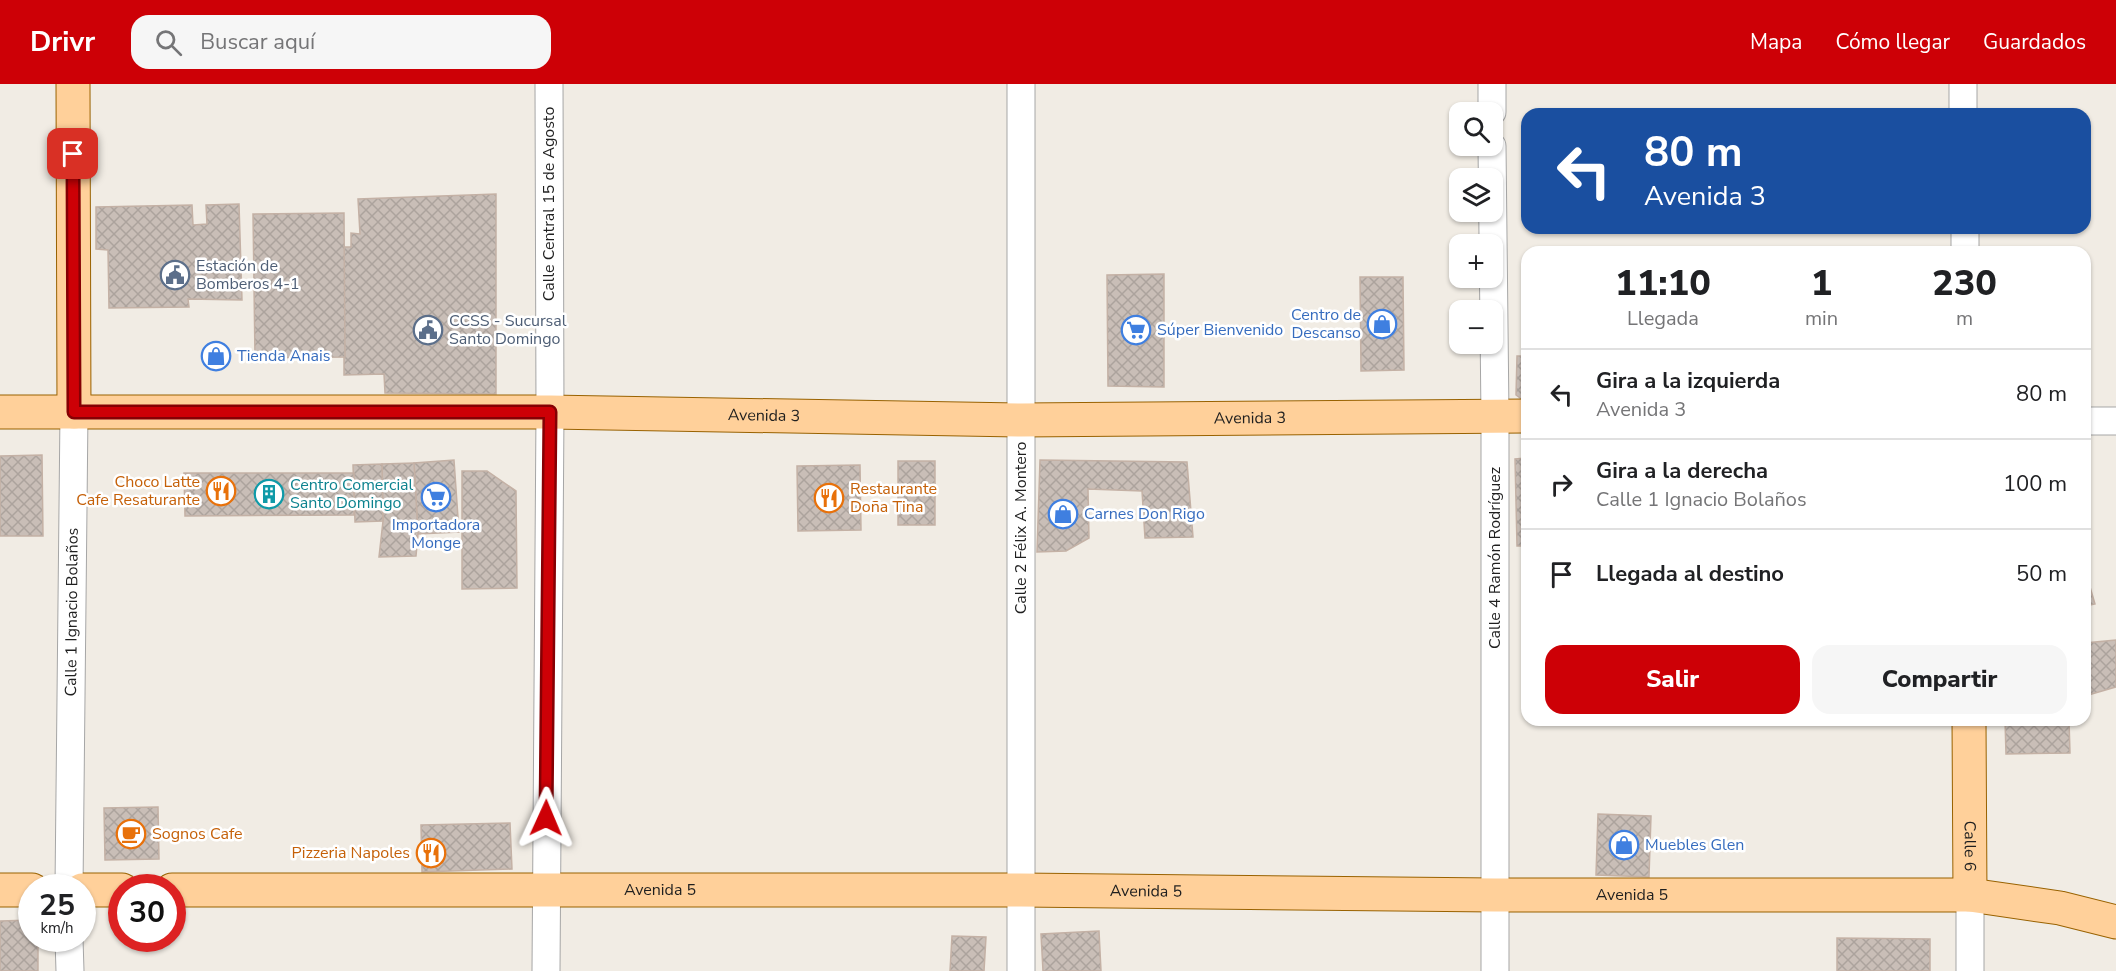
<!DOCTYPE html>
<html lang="es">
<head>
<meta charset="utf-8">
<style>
	:root { --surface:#fff; --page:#f6f6f6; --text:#202124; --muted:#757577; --line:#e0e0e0; --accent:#cd0006 }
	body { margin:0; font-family:"Nunito Sans",sans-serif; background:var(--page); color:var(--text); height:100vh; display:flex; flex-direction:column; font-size:22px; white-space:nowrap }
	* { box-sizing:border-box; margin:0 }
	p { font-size:20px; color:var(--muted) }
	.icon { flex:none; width:33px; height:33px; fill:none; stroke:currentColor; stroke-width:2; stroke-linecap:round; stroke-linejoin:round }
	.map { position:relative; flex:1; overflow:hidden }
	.details { position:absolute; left:1521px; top:162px; width:570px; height:480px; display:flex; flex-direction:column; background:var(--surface); border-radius:18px; box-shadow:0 2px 4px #0004 }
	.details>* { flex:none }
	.top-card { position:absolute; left:1521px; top:24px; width:570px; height:126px; border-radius:18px; box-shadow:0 2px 4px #0004; background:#1a4fa0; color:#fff; overflow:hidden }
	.tools { position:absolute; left:1449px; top:18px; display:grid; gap:12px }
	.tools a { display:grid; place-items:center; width:54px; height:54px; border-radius:12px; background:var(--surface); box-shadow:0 2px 4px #0004; font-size:30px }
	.speed { position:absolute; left:18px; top:790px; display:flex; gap:12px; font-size:30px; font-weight:700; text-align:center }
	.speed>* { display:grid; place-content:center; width:78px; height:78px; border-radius:50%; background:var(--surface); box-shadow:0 2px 4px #0004; line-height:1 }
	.speed small { font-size:15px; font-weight:400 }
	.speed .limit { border:9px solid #d22; background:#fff; color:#111 }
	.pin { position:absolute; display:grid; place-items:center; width:51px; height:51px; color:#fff; margin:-26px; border-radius:12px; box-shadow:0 3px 9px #0006 }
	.me { position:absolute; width:66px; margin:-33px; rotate:1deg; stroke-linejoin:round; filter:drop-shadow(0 0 4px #0008) }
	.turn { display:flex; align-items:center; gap:21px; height:126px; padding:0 24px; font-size:27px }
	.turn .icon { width:78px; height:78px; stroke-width:2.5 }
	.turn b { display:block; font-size:42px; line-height:51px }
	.eta { display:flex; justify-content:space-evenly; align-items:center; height:102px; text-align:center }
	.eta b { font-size:36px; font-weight:800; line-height:42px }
	.action { display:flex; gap:12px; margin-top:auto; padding:12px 24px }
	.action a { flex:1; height:69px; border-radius:18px; background:var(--accent); color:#fff; font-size:24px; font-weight:800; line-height:69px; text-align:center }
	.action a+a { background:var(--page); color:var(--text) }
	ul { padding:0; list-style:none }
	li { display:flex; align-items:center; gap:18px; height:90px; padding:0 24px; border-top:2px solid var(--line) }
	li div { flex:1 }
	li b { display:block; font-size:22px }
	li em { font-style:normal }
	header { display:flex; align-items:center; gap:36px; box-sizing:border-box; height:84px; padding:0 30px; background:var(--accent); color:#fff }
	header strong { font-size:28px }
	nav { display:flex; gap:33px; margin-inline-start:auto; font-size:21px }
	.search { width:420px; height:54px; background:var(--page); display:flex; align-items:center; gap:15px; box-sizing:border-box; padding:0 21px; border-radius:18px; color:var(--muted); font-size:22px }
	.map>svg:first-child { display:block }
	.building { fill:url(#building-cross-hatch); stroke:#c4b1a5; stroke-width:1.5 }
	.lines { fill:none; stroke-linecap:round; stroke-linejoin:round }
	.street-casing { stroke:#a6a6a6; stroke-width:29 }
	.primary-casing { stroke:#996200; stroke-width:35 }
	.street { stroke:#fff; stroke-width:27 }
	.primary { stroke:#ffd09a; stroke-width:33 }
	.route-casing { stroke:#850004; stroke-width:15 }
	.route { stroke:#cd0006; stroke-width:10 }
	.labels { text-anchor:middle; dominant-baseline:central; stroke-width:5; stroke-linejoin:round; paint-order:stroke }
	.street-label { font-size:16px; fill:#1f1f1f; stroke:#fff }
	.service-label { font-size:16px; fill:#4e5e75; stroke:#fff; text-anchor:start }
	.shop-label { font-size:16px; fill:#366cbe; stroke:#fff; text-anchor:start }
	.food-label { font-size:16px; fill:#c56008; stroke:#fff; text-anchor:end }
	.culture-label { font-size:16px; fill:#0d838f; stroke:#fff; text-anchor:start }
</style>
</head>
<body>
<header>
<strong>Drivr</strong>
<div class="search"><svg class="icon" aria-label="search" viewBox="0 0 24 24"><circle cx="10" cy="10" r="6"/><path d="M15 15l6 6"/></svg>Buscar aquí</div>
<nav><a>Mapa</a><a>Cómo llegar</a><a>Guardados</a></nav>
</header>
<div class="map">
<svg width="2116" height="887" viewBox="0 0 2116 887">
	<defs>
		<pattern id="building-cross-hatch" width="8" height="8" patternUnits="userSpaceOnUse" patternTransform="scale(1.5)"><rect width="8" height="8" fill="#c9beb7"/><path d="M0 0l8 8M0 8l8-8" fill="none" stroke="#aca39d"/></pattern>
	</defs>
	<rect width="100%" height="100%" fill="#f1ece4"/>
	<!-- building -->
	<g class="building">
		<polygon points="496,110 496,310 385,309 384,290 344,291 344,163 351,163 351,149 360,150 358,115"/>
		<polygon points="239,120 242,216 188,215 189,223 109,224 108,166 96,165 96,123 192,121 193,141 207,140 206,121"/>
		<polygon points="344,129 345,273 255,274 253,130"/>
		<polygon points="1164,190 1164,303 1108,302 1107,191"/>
		<polygon points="1360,193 1403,193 1404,286 1361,287"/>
		<polygon points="1517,272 1527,272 1527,319 1516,311"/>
		<polygon points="42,371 43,452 0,452 0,372"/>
		<polygon points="1527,374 1527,462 1517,462 1515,375"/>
		<polygon points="454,376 459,448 418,450 414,379"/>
		<polygon points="1040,376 1187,378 1193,453 1145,454 1142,407 1088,405 1089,454 1066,467 1037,468"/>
		<rect x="898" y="377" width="37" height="64"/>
		<polygon points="414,379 418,450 416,472 379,473 383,437 382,380"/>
		<polygon points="382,380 383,437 355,438 353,381"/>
		<polygon points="860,381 861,446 798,447 797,382"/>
		<polygon points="462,387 487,387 516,407 517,504 462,505"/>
		<polygon points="184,389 354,389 354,431 185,432"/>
		<polygon points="2085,486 2095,520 2085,522"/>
		<polygon points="2116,556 2116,603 2085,612 2085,559"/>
		<polygon points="2005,636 2069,636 2070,669 2006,670"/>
		<polygon points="158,723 159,775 105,776 104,724"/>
		<polygon points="1598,730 1651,732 1649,793 1596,791"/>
		<polygon points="510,739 512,785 422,788 421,741"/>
		<polygon points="32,836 32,855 38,855 38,887 0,887 0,837"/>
		<polygon points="1099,847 1101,887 1043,887 1041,850"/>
		<polygon points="952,852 986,853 984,887 950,887"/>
		<polygon points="1837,854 1930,855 1930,887 1837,887"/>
	</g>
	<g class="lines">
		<!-- street casing -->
		<g class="street-casing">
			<g id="street">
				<polyline points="1021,0 1021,887"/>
				<polyline points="1492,0 1492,28"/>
				<polyline points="1963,0 1963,30"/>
				<polyline points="1492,62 1495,332 1495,887"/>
				<polyline points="1965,144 1965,168"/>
				<polyline points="2085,337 2116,337"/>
				<path id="s1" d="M69 804 74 328"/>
				<polyline points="69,855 70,887"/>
				<polyline points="546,887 550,328 549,0"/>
				<polyline points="1970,887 1970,811"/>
			</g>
		</g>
		<!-- primary casing -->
		<g class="primary-casing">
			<g id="primary">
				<polyline points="73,0 74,328"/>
				<path id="s2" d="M0 328H550L1021 336 1527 332"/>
				<path id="s3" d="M1969 636 1970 811"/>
				<polyline points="0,806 32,806"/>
				<polyline points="82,806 122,806"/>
				<path id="s4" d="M172 806H1021L1495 811H1970L2060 824 2116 838"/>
			</g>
		</g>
		<!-- street -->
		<use href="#street" class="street"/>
		<!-- primary -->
		<use href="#primary" class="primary"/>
	</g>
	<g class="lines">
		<!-- route casing -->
		<g class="route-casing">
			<polyline id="route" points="73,70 74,328 550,328 546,734"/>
		</g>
		<!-- route -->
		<use href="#route" class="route"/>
	</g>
	<!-- icons -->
	<defs>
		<g id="civic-ring" transform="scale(1.5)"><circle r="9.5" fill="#fff" stroke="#5c6f8a" stroke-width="1.5"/><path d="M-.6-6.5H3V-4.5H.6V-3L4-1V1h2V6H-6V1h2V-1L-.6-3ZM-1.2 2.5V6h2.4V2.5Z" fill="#5c6f8a"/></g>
		<g id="shop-ring" transform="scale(1.5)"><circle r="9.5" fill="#fff" stroke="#3f7fe0" stroke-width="1.5"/><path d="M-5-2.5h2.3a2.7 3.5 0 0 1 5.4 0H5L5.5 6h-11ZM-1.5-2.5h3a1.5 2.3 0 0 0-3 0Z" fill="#3f7fe0"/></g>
		<g id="supermarket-ring" transform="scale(1.5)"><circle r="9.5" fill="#fff" stroke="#3f7fe0" stroke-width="1.5"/><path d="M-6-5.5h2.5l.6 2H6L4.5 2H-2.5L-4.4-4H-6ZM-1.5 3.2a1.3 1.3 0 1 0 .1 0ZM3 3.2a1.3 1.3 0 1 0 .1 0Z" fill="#3f7fe0"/></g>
		<g id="restaurant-ring" transform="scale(1.5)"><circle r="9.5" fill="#fff" stroke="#e8710a" stroke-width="1.5"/><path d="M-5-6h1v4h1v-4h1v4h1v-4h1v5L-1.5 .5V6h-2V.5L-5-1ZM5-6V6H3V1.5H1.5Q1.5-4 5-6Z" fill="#e8710a"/></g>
		<g id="building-ring" transform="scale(1.5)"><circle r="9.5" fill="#fff" stroke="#0f9aa8" stroke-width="1.5"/><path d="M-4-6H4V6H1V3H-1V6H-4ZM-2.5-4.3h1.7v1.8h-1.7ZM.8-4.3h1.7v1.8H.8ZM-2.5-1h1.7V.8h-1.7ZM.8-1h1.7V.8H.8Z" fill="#0f9aa8"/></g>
		<g id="cafe-ring" transform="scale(1.5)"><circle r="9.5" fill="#fff" stroke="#e8710a" stroke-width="1.5"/><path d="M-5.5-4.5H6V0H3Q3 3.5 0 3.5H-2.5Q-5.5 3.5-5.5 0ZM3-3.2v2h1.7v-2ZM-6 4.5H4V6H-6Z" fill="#e8710a"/></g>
	</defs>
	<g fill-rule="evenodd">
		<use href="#civic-ring" x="175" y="191"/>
		<use href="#shop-ring" x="1382" y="240"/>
		<use href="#civic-ring" x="428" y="246"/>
		<use href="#supermarket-ring" x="1136" y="246"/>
		<use href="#shop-ring" x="216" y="272"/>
		<use href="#restaurant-ring" x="221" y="407"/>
		<use href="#building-ring" x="269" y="410"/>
		<use href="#supermarket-ring" x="436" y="413"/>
		<use href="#restaurant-ring" x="829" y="414"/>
		<use href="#shop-ring" x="1063" y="430"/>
		<use href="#cafe-ring" x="131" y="750"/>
		<use href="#shop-ring" x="1624" y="761"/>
		<use href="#restaurant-ring" x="431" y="769"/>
	</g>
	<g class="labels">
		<!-- street labels -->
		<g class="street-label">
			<text transform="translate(549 120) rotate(-90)">Calle Central 15 de Agosto</text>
			<text stroke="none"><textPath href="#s2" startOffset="764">Avenida 3</textPath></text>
			<text stroke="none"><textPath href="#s2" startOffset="1250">Avenida 3</textPath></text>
			<text transform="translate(1021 444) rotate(-90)">Calle 2 Félix A. Montero</text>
			<text transform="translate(1495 474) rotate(-90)">Calle 4 Ramón Rodríguez</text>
			<text stroke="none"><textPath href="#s1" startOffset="276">Calle 1 Ignacio Bolaños</textPath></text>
			<text stroke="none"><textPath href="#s3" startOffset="126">Calle 6</textPath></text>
			<text stroke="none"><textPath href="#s4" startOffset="488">Avenida 5</textPath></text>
			<text stroke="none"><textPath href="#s4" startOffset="974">Avenida 5</textPath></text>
			<text stroke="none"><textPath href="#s4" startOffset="1460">Avenida 5</textPath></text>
		</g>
		<!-- service labels -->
		<g class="service-label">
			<text x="196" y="182">Estación de<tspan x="196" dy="18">Bomberos 4-1</tspan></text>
			<text x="449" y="237">CCSS - Sucursal<tspan x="449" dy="18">Santo Domingo</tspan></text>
		</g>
		<!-- shop labels -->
		<g class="shop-label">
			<text x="1361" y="231" text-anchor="end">Centro de<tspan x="1361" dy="18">Descanso</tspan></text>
			<text x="1157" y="246">Súper Bienvenido</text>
			<text x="237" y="272">Tienda Anais</text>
			<text x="1084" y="430">Carnes Don Rigo</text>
			<text x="436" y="441" text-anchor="middle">Importadora<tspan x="436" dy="18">Monge</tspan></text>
			<text x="1645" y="761">Muebles Glen</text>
		</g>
		<!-- food labels -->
		<g class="food-label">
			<text x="200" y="398">Choco Latte<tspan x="200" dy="18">Cafe Resaturante</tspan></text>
			<text x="850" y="405" text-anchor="start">Restaurante<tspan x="850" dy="18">Doña Tina</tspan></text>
			<text x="152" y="750" text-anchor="start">Sognos Cafe</text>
			<text x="410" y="769">Pizzeria Napoles</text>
		</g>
		<!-- culture labels -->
		<g class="culture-label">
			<text x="290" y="401">Centro Comercial<tspan x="290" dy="18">Santo Domingo</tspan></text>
		</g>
	</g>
</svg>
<div class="tools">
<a><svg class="icon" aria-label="search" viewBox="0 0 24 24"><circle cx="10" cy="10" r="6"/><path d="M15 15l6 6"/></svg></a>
<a><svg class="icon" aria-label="layers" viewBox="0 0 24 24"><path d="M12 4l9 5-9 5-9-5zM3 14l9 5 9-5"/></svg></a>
<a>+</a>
<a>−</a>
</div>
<div class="speed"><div>25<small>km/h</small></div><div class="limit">30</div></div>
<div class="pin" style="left:73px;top:70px;background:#d93025"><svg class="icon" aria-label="arrive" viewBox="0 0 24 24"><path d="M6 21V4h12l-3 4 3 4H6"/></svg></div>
<svg class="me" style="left:546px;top:734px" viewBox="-20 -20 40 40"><path d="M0-17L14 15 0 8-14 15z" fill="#cd0006" stroke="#fff" stroke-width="4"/></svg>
<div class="top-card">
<div class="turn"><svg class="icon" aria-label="left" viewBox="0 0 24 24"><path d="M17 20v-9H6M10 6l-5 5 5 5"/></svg><div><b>80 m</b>Avenida 3</div></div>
</div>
<section class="details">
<div class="eta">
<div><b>11:10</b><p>Llegada</p></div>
<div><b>1</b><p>min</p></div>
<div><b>230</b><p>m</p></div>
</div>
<ul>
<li><svg class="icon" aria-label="left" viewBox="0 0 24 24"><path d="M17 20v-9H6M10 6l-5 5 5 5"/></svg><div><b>Gira a la izquierda</b><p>Avenida 3</p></div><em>80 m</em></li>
<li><svg class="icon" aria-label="right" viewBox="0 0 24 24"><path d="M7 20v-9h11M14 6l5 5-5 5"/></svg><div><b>Gira a la derecha</b><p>Calle 1 Ignacio Bolaños</p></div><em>100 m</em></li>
<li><svg class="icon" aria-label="arrive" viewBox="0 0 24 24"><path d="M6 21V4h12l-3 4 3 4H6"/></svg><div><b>Llegada al destino</b></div><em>50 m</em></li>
</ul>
<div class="action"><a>Salir</a><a>Compartir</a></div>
</section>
</div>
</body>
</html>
